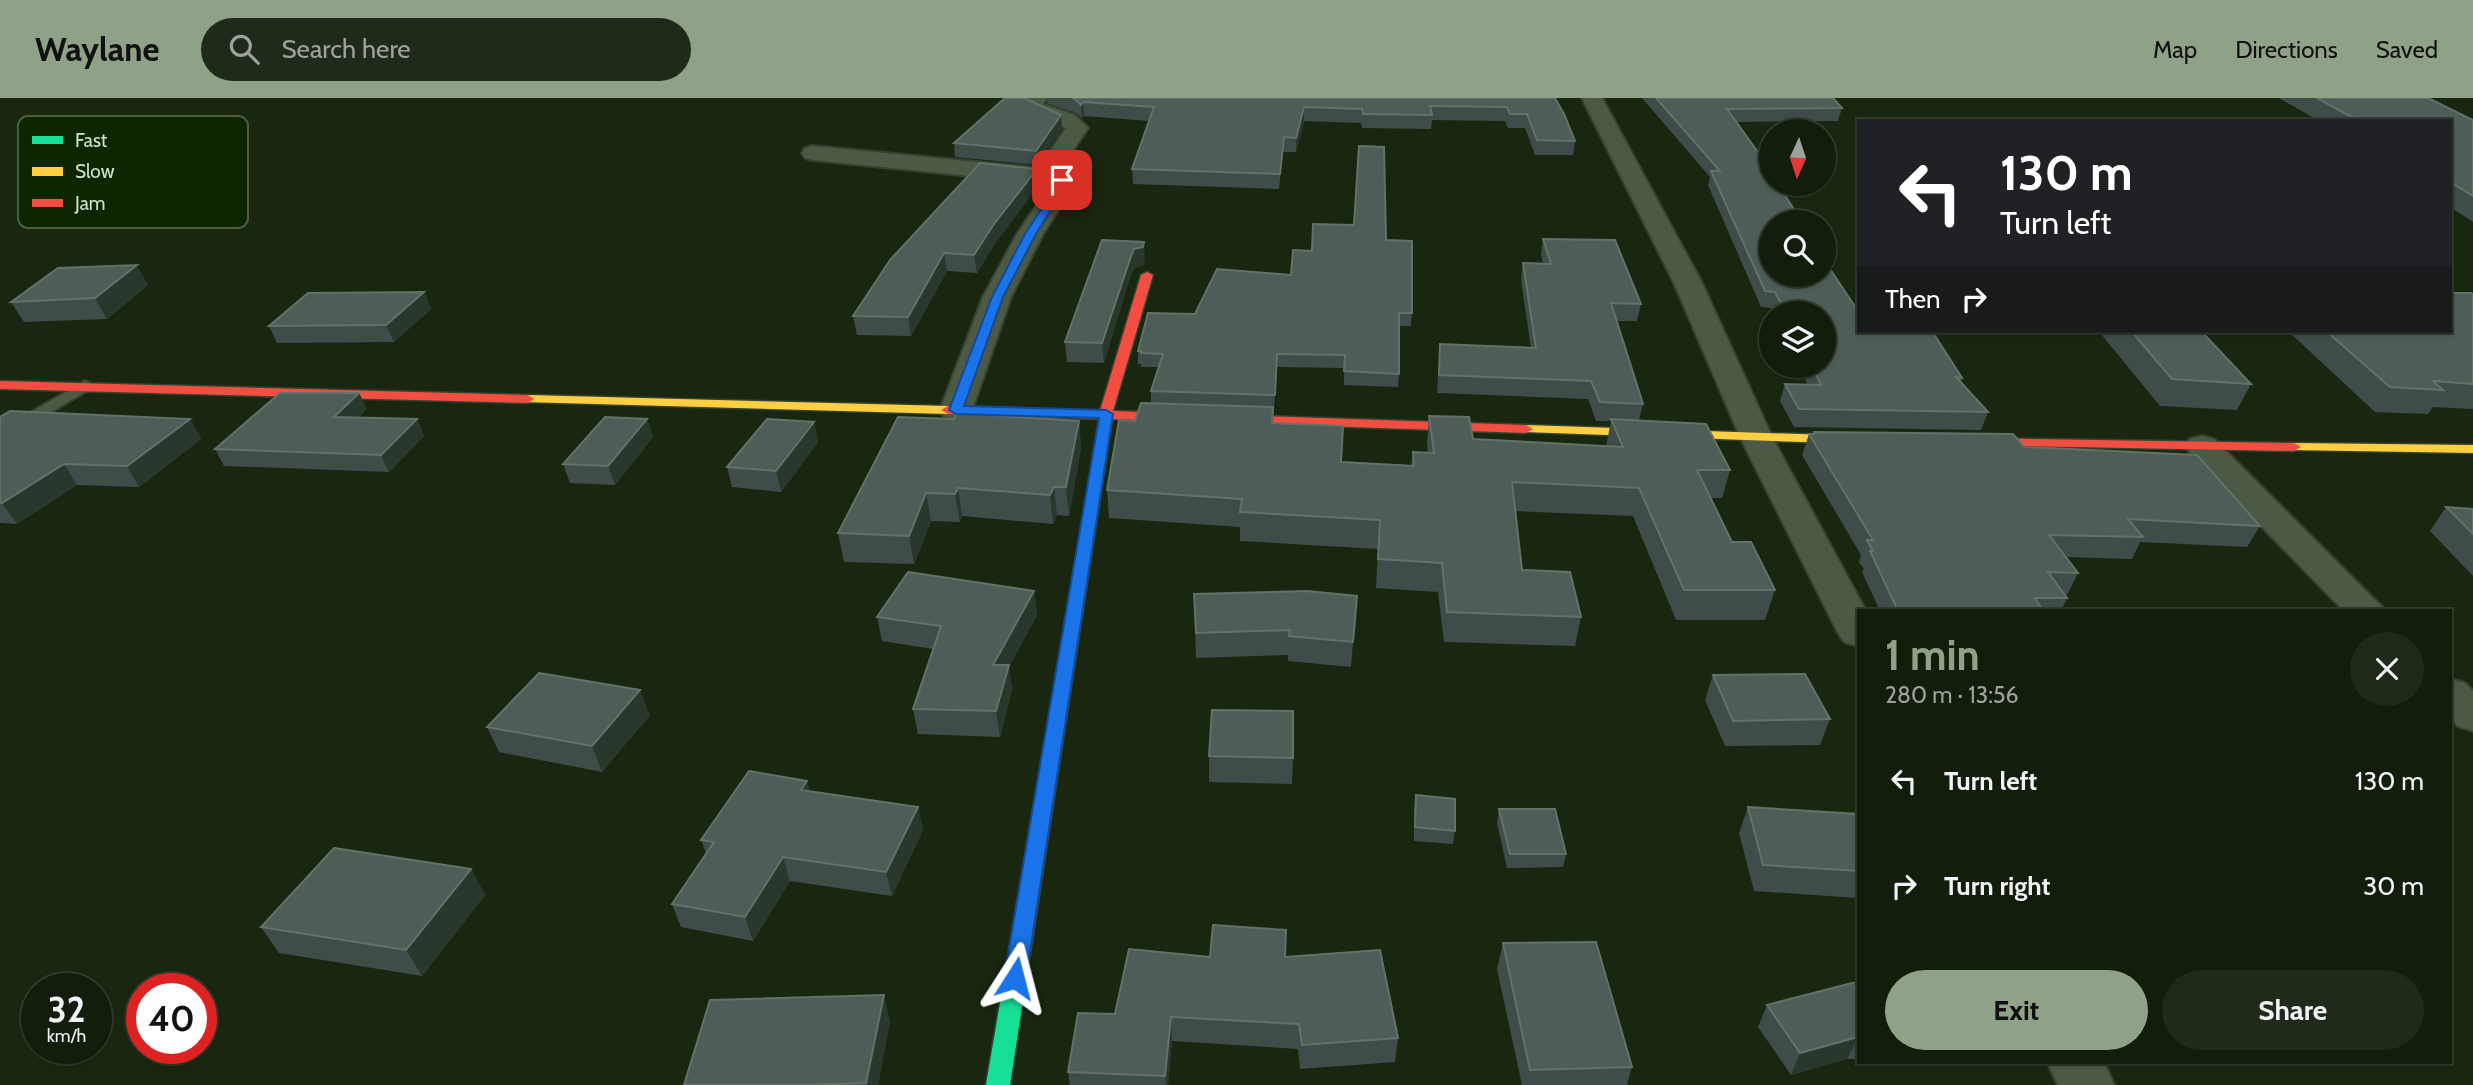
<!DOCTYPE html>
<html lang="en">
<head>
<meta charset="utf-8">
<style>
	:root { --surface:#131d0c; --page:#202a1a; --text:#f1f3f6; --muted:#9da29d; --line:#323b2d; --accent:#8fa186 }
	body { margin:0; font-family:Cabin,sans-serif; background:var(--page); color:var(--text); height:100vh; display:flex; flex-direction:column; font-size:26px; white-space:nowrap }
	* { box-sizing:border-box; margin:0 }
	p { font-size:23px; color:var(--muted) }
	.icon { flex:none; width:38px; height:38px; fill:none; stroke:currentColor; stroke-width:2; stroke-linecap:round; stroke-linejoin:round }
	.map { position:relative; flex:1; overflow:hidden }
	.panel { position:absolute; left:1857px; top:511px; width:595px; height:455px; display:flex; flex-direction:column; background:var(--surface); border-radius:0px; box-shadow:0 2px 5px #0004,0 0 0 2px var(--line) }
	.panel>* { flex:none }
	.hud { position:absolute; left:1857px; top:21px; width:595px; height:214px; border-radius:0px; box-shadow:0 2px 5px #0004,0 0 0 2px var(--line); background:#202124; color:#fff; overflow:hidden }
	.needle { width:46px; rotate:183deg }
	.tools { position:absolute; left:1759px; top:21px; display:grid; gap:14px }
	.tools a { display:grid; place-items:center; width:77px; height:77px; border-radius:50%; background:var(--surface); box-shadow:0 2px 5px #0004,0 0 0 2px var(--line); font-size:35px }
	.speed { position:absolute; left:21px; top:875px; display:flex; gap:14px; font-size:35px; font-weight:700; text-align:center }
	.speed>* { display:grid; place-content:center; width:91px; height:91px; border-radius:50%; background:var(--surface); box-shadow:0 2px 5px #0004,0 0 0 2px var(--line); line-height:1 }
	.speed small { font-size:18px; font-weight:400 }
	.speed .limit { border:10px solid #d22; background:#fff; color:#111 }
	.pin { position:absolute; display:grid; place-items:center; width:60px; height:60px; color:#fff; margin:-30px; border-radius:14px; box-shadow:0 4px 10px #0006 }
	.me { position:absolute; width:77px; margin:-38px; rotate:9deg; stroke-linejoin:round; filter:drop-shadow(0 0 5px #0008) }
	.turn { display:flex; align-items:center; gap:24px; height:147px; padding:0 28px; font-size:32px }
	.turn .icon { width:91px; height:91px; stroke-width:2.5 }
	.turn b { display:block; font-size:49px; line-height:60px }
	.then { display:flex; align-items:center; height:66px; padding:0 28px; background:#0003; gap:14px; font-size:26px }
	.round { display:grid; place-items:center; flex:none; width:74px; height:74px; border-radius:37px; background:var(--page) }
	.headline { display:flex; align-items:center; justify-content:space-between; height:119px; padding:0 28px }
	h1 { font-size:42px; font-weight:700; line-height:52px; color:var(--accent) }
	.cta { display:flex; gap:14px; margin-top:auto; padding:14px 28px }
	.cta a { flex:1; height:80px; border-radius:42px; background:var(--accent); color:#111; font-size:28px; font-weight:700; line-height:80px; text-align:center }
	.cta a+a { background:var(--page); color:var(--text) }
	ul { padding:0; list-style:none }
	li { display:flex; align-items:center; gap:21px; height:105px; padding:0 28px }
	li div { flex:1 }
	li b { display:block; font-size:26px }
	li em { font-style:normal }
	header { display:flex; align-items:center; gap:42px; box-sizing:border-box; height:98px; padding:0 35px; background:var(--accent); color:#111 }
	header strong { font-size:33px }
	nav { display:flex; gap:38px; margin-inline-start:auto; font-size:24px }
	.search { width:490px; height:63px; background:var(--page); display:flex; align-items:center; gap:18px; box-sizing:border-box; padding:0 24px; border-radius:38px; color:var(--muted); font-size:26px }
	.map>svg:first-child { display:block }
	.lines { fill:none; stroke-linecap:round; stroke-linejoin:round }
	.lane-casing { stroke:#364230; stroke-width:4 }
	.street-casing { stroke:#364230; stroke-width:4 }
	.fast-casing { stroke:#364230; stroke-width:3 }
	.slow-casing { stroke:#364230; stroke-width:3 }
	.jam-casing { stroke:#364230; stroke-width:3 }
	.lane { fill:#4c5945; fill-rule:evenodd }
	.street { fill:#4c5945; fill-rule:evenodd }
	.fast { fill:#16e098; fill-rule:evenodd }
	.slow { fill:#ffcf43; fill-rule:evenodd }
	.jam { fill:#f24e42; fill-rule:evenodd }
	.wall { fill:#3f4c49 }
	.shaded-wall { fill:#29372d }
	.building { fill:#4e5d57; stroke:#627268; stroke-width:2 }
	.route { fill:#1a73e8; stroke:#114b97; stroke-width:2 }
	.key { fill:#0d2600; stroke:#475f3b; stroke-width:2 }
	.key-label { font-size:19px; fill:#cfe3c6 }
</style>
</head>
<body>
<header>
<strong>Waylane</strong>
<div class="search"><svg class="icon" aria-label="search" viewBox="0 0 24 24"><circle cx="10" cy="10" r="6"/><path d="M15 15l6 6"/></svg>Search here</div>
<nav><a>Map</a><a>Directions</a><a>Saved</a></nav>
</header>
<div class="map">
<svg width="2473" height="987" viewBox="0 0 2473 987">
	<rect width="100%" height="100%" fill="#192710"/>
	<g class="lines">
		<!-- lane casing -->
		<g class="lane-casing">
			<polygon id="lane" points="85,283 90,285 93,288 90,291 0,344 0,332"/>
		</g>
		<!-- street casing -->
		<g class="street-casing">
			<g id="street">
				<polygon points="1027,0 1047,0 1043,6 1075,17 1088,30 1059,74 1070,77 1075,86 1043,136 1011,199 972,312 967,319 956,322 945,319 940,312 983,199 1017,136 1051,86 813,62 805,60 802,55 805,50 813,48 1039,70 1066,30 1025,11 1022,7"/>
				<polygon points="1582,0 1602,0 1702,185 1773,341 1866,513 1858,513 1858,548 1844,544 1838,535 1741,341 1674,185"/>
				<polygon points="2202,338 2214,341 2386,513 2344,513 2190,355 2185,348 2190,341"/>
				<polygon points="2450,581 2465,585 2473,593 2473,633 2458,628 2450,620"/>
				<polygon points="2047,964 2104,964 2114,987 2058,987"/>
			</g>
		</g>
		<!-- fast casing -->
		<g class="fast-casing">
			<polygon id="fast" points="1092,402 1099,406 1010,987 986,987 1085,406"/>
		</g>
		<!-- slow casing -->
		<g class="slow-casing">
			<g id="slow">
				<polygon points="528,297 948,308 955,312 948,316 523,304 522,301"/>
				<polygon points="1526,327 1858,338 1865,342 1858,346 1521,334 1521,328"/>
				<polygon points="2294,345 2473,347 2473,355 2289,352 2287,349 2289,346"/>
			</g>
		</g>
		<!-- jam casing -->
		<g class="jam-casing">
			<g id="jam">
				<polygon points="1147,174 1153,177 1113,313 1526,327 1533,331 1526,335 1112,321 1099,406 1092,410 1085,406 1099,321 948,316 941,312 948,308 1100,313 1141,177"/>
				<polygon points="0,283 528,297 534,301 528,305 0,291"/>
				<polygon points="1968,340 2294,345 2301,349 2294,353 1963,347 1961,344"/>
			</g>
		</g>
		<!-- lane -->
		<use href="#lane" class="lane"/>
		<!-- street -->
		<use href="#street" class="street"/>
		<!-- fast -->
		<use href="#fast" class="fast"/>
		<!-- slow -->
		<use href="#slow" class="slow"/>
		<!-- jam -->
		<use href="#jam" class="jam"/>
	</g>
	<!-- wall -->
	<g class="wall">
		<polygon points="1005,0 1025,0 1062,31 1038,67 955,59 954,45"/>
		<polygon points="1047,0 1555,0 1575,43 1573,57 1535,57 1525,30 1508,30 1505,23 1432,22 1431,31 1362,30 1361,25 1304,23 1296,54 1283,54 1279,91 1133,86 1132,71 1149,23 1084,18 1082,20 1076,15 1047,5"/>
		<polygon points="1642,0 1833,0 1842,10 1838,23 1736,24 1798,118 1797,123 1858,233 1962,280 1961,284 1988,314 1981,332 1794,329 1780,303 1785,286 1807,286 1799,268 1824,268 1824,215 1773,215 1771,210 1761,209 1708,87 1710,79"/>
		<polygon points="2279,0 2428,0 2473,22 2473,124 2450,109 2450,23 2319,23"/>
		<polygon points="1039,87 996,144 977,175 947,173 911,238 857,237 853,218"/>
		<polygon points="1543,141 1641,206 1637,223 1617,223 1643,306 1639,322 1730,372 1722,400 1711,400 1732,444 1775,492 1765,522 1676,522 1633,418 1515,413 1522,472 1581,519 1575,548 1444,544 1438,494 1376,490 1378,451 1240,443 1240,429 1109,420 1107,392 1135,323 1151,305 1151,293 1159,269 1141,269 1141,266 1138,266 1138,253 1195,216 1291,177 1312,153 1386,142 1412,215 1411,228 1399,228 1399,276 1398,289 1344,287 1344,270 1277,269 1273,325 1341,364 1411,367 1413,354 1428,355 1427,345 1429,318 1473,341 1606,348 1611,323 1596,323 1588,301 1437,295 1440,246 1531,250 1521,182 1523,165 1543,166 1541,157"/>
		<polygon points="1102,142 1145,162 1143,167 1135,170 1131,176 1104,265 1067,264 1065,244"/>
		<polygon points="148,187 107,221 24,224 11,204"/>
		<polygon points="424,194 431,211 394,244 277,245 269,228"/>
		<polygon points="2473,196 2473,311 2433,309 2428,316 2375,314 2288,233 2450,233"/>
		<polygon points="2103,233 2201,233 2251,286 2237,312 2160,308 2101,236"/>
		<polygon points="367,311 358,320 417,321 424,338 389,374 224,368 215,351"/>
		<polygon points="0,319 190,321 201,341 139,389 77,387 17,426 0,425"/>
		<polygon points="647,321 653,339 615,387 570,385 563,366"/>
		<polygon points="1079,323 1081,351 1069,418 1057,417 1053,426 962,418 960,424 931,423 914,466 844,464 838,435"/>
		<polygon points="814,324 818,344 781,394 732,389 727,369"/>
		<polygon points="1814,334 2024,349 2260,428 2247,449 2140,444 2132,461 2066,459 2078,475 2067,497 2065,497 2067,500 2061,513 1880,513 1862,474 1864,471 1859,464 1861,457 1802,357 1809,336 1813,336"/>
		<polygon points="2446,409 2473,411 2473,478 2430,433"/>
		<polygon points="1034,493 1037,517 1009,569 1012,592 1000,639 918,636 913,611 933,551 882,543 877,519"/>
		<polygon points="1194,496 1357,498 1351,569 1288,563 1288,557 1196,560"/>
		<polygon points="1713,577 1830,621 1820,647 1725,648 1705,602"/>
		<polygon points="650,617 602,674 499,654 487,629"/>
		<polygon points="1209,658 1293,660 1292,686 1209,684"/>
		<polygon points="810,694 918,709 923,732 892,798 790,783 753,843 681,829 672,806 706,755 701,742"/>
		<polygon points="1416,697 1455,733 1453,746 1414,743 1414,711"/>
		<polygon points="1748,709 1858,716 1858,800 1754,793 1739,735"/>
		<polygon points="1499,711 1566,756 1563,769 1507,770 1497,725"/>
		<polygon points="471,771 485,797 422,878 279,855 261,829"/>
		<polygon points="1503,845 1632,969 1627,987 1522,987 1497,871"/>
		<polygon points="1210,859 1285,859 1398,940 1395,964 1300,971 1298,951 1172,943 1168,987 1070,987 1068,974 1115,916"/>
		<polygon points="1858,885 1858,961 1847,961 1791,977 1758,929 1767,907"/>
		<polygon points="890,923 878,987 684,987"/>
	</g>
	<!-- shaded-wall -->
	<g class="shaded-wall">
		<polygon points="1083,4 1084,18 1082,20 1081,7"/>
		<polygon points="1304,9 1304,23 1296,54 1296,40"/>
		<polygon points="1061,17 1062,31 1038,67 1036,53"/>
		<polygon points="1037,71 1039,87 996,144 977,175 974,157 994,126"/>
		<polygon points="1144,144 1145,162 1143,167 1135,170 1131,176 1104,265 1102,245 1131,158 1134,151"/>
		<polygon points="944,155 947,173 911,238 908,219"/>
		<polygon points="137,167 148,187 107,221 95,200"/>
		<polygon points="424,194 431,211 394,244 386,227"/>
		<polygon points="359,295 367,311 342,336 334,319"/>
		<polygon points="190,321 201,341 139,389 127,368"/>
		<polygon points="417,321 424,338 389,374 381,357"/>
		<polygon points="647,321 653,339 615,387 608,368"/>
		<polygon points="1079,323 1081,351 1069,418 1066,389"/>
		<polygon points="814,324 818,344 781,394 776,373"/>
		<polygon points="64,366 77,387 17,426 2,405"/>
		<polygon points="1054,389 1057,417 1053,426 1050,397"/>
		<polygon points="958,390 962,418 960,424 955,396"/>
		<polygon points="926,395 931,423 914,466 909,438"/>
		<polygon points="1034,493 1037,517 1009,569 1012,592 1000,639 996,613 993,567"/>
		<polygon points="1357,498 1356,522 1351,569 1353,544"/>
		<polygon points="640,592 650,617 602,674 592,648"/>
		<polygon points="807,683 813,706 801,692"/>
		<polygon points="918,709 923,732 892,798 886,774"/>
		<polygon points="783,759 790,783 753,843 745,819"/>
		<polygon points="471,771 485,797 422,878 406,852"/>
		<polygon points="884,897 890,923 878,987 867,987"/>
		<polygon points="1171,919 1172,943 1168,987 1166,987 1165,978"/>
		<polygon points="1858,939 1847,961 1791,977 1800,955"/>
	</g>
	<!-- building -->
	<g class="building">
		<polygon points="1005,0 1024,0 1061,17 1036,53 954,45"/>
		<polygon points="1072,0 1555,0 1564,16 1575,43 1537,42 1527,16 1510,16 1507,9 1430,8 1432,17 1363,16 1362,11 1304,9 1296,40 1284,39 1280,76 1132,71 1154,9 1083,4 1081,7 1075,1"/>
		<polygon points="1656,0 1833,0 1842,10 1727,11 1765,64 1771,73 1771,86 1778,86 1798,118 1793,118 1798,124 1771,124 1771,177 1824,177 1824,162 1858,213 1858,233 1932,233 1962,280 1956,279 1988,314 1799,311 1785,286 1821,287 1812,268 1824,268 1824,215 1786,215 1775,194 1765,193 1711,73 1720,73"/>
		<polygon points="2317,0 2428,0 2473,22 2473,98 2450,84 2450,23 2359,23"/>
		<polygon points="1359,48 1384,49 1386,142 1412,143 1412,215 1399,215 1399,276 1344,273 1345,257 1277,256 1275,297 1151,293 1163,256 1141,255 1141,253 1138,253 1148,215 1195,216 1217,171 1291,177 1293,152 1312,153 1313,126 1354,127"/>
		<polygon points="980,65 1037,71 994,126 974,157 944,155 908,219 853,218 890,162"/>
		<polygon points="1543,141 1615,142 1641,206 1611,205 1643,306 1600,304 1591,283 1439,277 1440,246 1536,250 1523,165 1551,166"/>
		<polygon points="1102,142 1144,144 1143,149 1134,151 1131,158 1102,245 1065,244"/>
		<polygon points="137,167 95,200 11,204 58,170"/>
		<polygon points="424,194 386,227 269,228 308,195"/>
		<polygon points="2450,195 2471,195 2473,196 2473,286 2433,283 2443,292 2390,289 2326,233 2450,233"/>
		<polygon points="2131,233 2201,233 2251,286 2172,281"/>
		<polygon points="280,295 359,295 334,319 417,321 381,357 215,351"/>
		<polygon points="1141,305 1273,309 1272,325 1343,328 1341,364 1414,368 1413,354 1434,355 1429,318 1469,319 1473,341 1623,349 1611,321 1706,326 1730,372 1697,372 1732,444 1751,444 1775,492 1684,492 1639,390 1512,384 1522,472 1570,474 1581,519 1447,514 1442,465 1378,461 1380,422 1240,414 1242,401 1107,392 1119,322 1135,323"/>
		<polygon points="10,313 190,321 127,368 64,366 2,405 0,405 0,319"/>
		<polygon points="956,315 1079,323 1066,389 1054,389 1050,397 958,390 955,396 926,395 909,438 838,435 898,319 954,321"/>
		<polygon points="605,319 647,321 608,368 563,366"/>
		<polygon points="767,321 814,324 776,373 727,369"/>
		<polygon points="1814,334 2013,336 2024,349 2197,357 2260,428 2128,421 2143,439 2049,437 2078,475 2048,474 2067,500 2035,500 2043,513 1898,513 1870,453 1873,453 1867,442 1873,442 1809,336 1815,336"/>
		<polygon points="2446,409 2473,411 2473,436"/>
		<polygon points="908,474 1034,493 993,567 1009,567 996,613 913,611 941,528 877,519"/>
		<polygon points="1307,493 1357,498 1353,544 1289,538 1290,532 1196,535 1194,496"/>
		<polygon points="539,575 640,592 592,648 487,629"/>
		<polygon points="1805,576 1830,621 1733,623 1713,577"/>
		<polygon points="1212,612 1293,613 1293,660 1209,658"/>
		<polygon points="749,673 807,683 801,692 918,709 886,774 783,759 745,819 672,806 714,744 701,742"/>
		<polygon points="1416,697 1455,701 1455,733 1415,729"/>
		<polygon points="1748,709 1858,716 1858,773 1763,767"/>
		<polygon points="1499,711 1555,711 1566,756 1510,756"/>
		<polygon points="334,750 471,771 406,852 261,829"/>
		<polygon points="1213,827 1286,832 1285,859 1380,852 1398,940 1302,947 1299,926 1171,919 1165,978 1068,974 1078,915 1115,916 1129,851 1210,859"/>
		<polygon points="1596,844 1632,969 1530,972 1503,845"/>
		<polygon points="1852,885 1858,885 1858,939 1800,955 1767,907"/>
		<polygon points="884,897 866,985 810,987 684,987 710,902"/>
	</g>
	<!-- route -->
	<polygon class="route" points="1062,79 1067,86 1036,136 1003,199 964,308 1106,312 1113,316 1026,880 1023,886 1015,889 1007,886 1004,880 1099,320 956,316 949,312 992,199 1025,136 1058,86 1057,82"/>
	<!-- legend -->
	<rect x="18" y="18" width="230" height="112" rx="10" class="key"/>
	<rect x="32" y="38" width="31" height="8" fill="#16e098"/>
	<rect x="32" y="69" width="31" height="9" fill="#ffcf43"/>
	<rect x="32" y="101" width="31" height="8" fill="#f24e42"/>
	<g class="key-label">
		<text x="75" y="49">Fast</text>
		<text x="75" y="80">Slow</text>
		<text x="75" y="112">Jam</text>
	</g>
</svg>
<div class="tools">
<a><svg class="needle" viewBox="-14 -14 28 28"><path d="M0-13l5 13h-10z" fill="#e53935"/><path d="M0 13l5-13h-10z" fill="#9da29d"/></svg></a>
<a><svg class="icon" aria-label="search" viewBox="0 0 24 24"><circle cx="10" cy="10" r="6"/><path d="M15 15l6 6"/></svg></a>
<a><svg class="icon" aria-label="layers" viewBox="0 0 24 24"><path d="M12 4l9 5-9 5-9-5zM3 14l9 5 9-5"/></svg></a>
</div>
<div class="speed"><div>32<small>km/h</small></div><div class="limit">40</div></div>
<div class="pin" style="left:1062px;top:82px;background:#d93025"><svg class="icon" aria-label="arrive" viewBox="0 0 24 24"><path d="M6 21V4h12l-3 4 3 4H6"/></svg></div>
<svg class="me" style="left:1015px;top:880px" viewBox="-20 -20 40 40"><path d="M0-17L14 15 0 8-14 15z" fill="#1a73e8" stroke="#fff" stroke-width="4"/></svg>
<div class="hud">
<div class="turn"><svg class="icon" aria-label="left" viewBox="0 0 24 24"><path d="M17 20v-9H6M10 6l-5 5 5 5"/></svg><div><b>130 m</b>Turn left</div></div>
<div class="then">Then<svg class="icon" aria-label="right" viewBox="0 0 24 24"><path d="M7 20v-9h11M14 6l5 5-5 5"/></svg></div>
</div>
<section class="panel">
<div class="headline"><div><h1>1 min</h1><p>280 m · 13:56</p></div><a class="round"><svg class="icon" aria-label="close" viewBox="0 0 24 24"><path d="M6 6l12 12M18 6L6 18"/></svg></a></div>
<ul>
<li><svg class="icon" aria-label="left" viewBox="0 0 24 24"><path d="M17 20v-9H6M10 6l-5 5 5 5"/></svg><div><b>Turn left</b></div><em>130 m</em></li>
<li><svg class="icon" aria-label="right" viewBox="0 0 24 24"><path d="M7 20v-9h11M14 6l5 5-5 5"/></svg><div><b>Turn right</b></div><em>30 m</em></li>
</ul>
<div class="cta"><a>Exit</a><a>Share</a></div>
</section>
</div>
</body>
</html>
